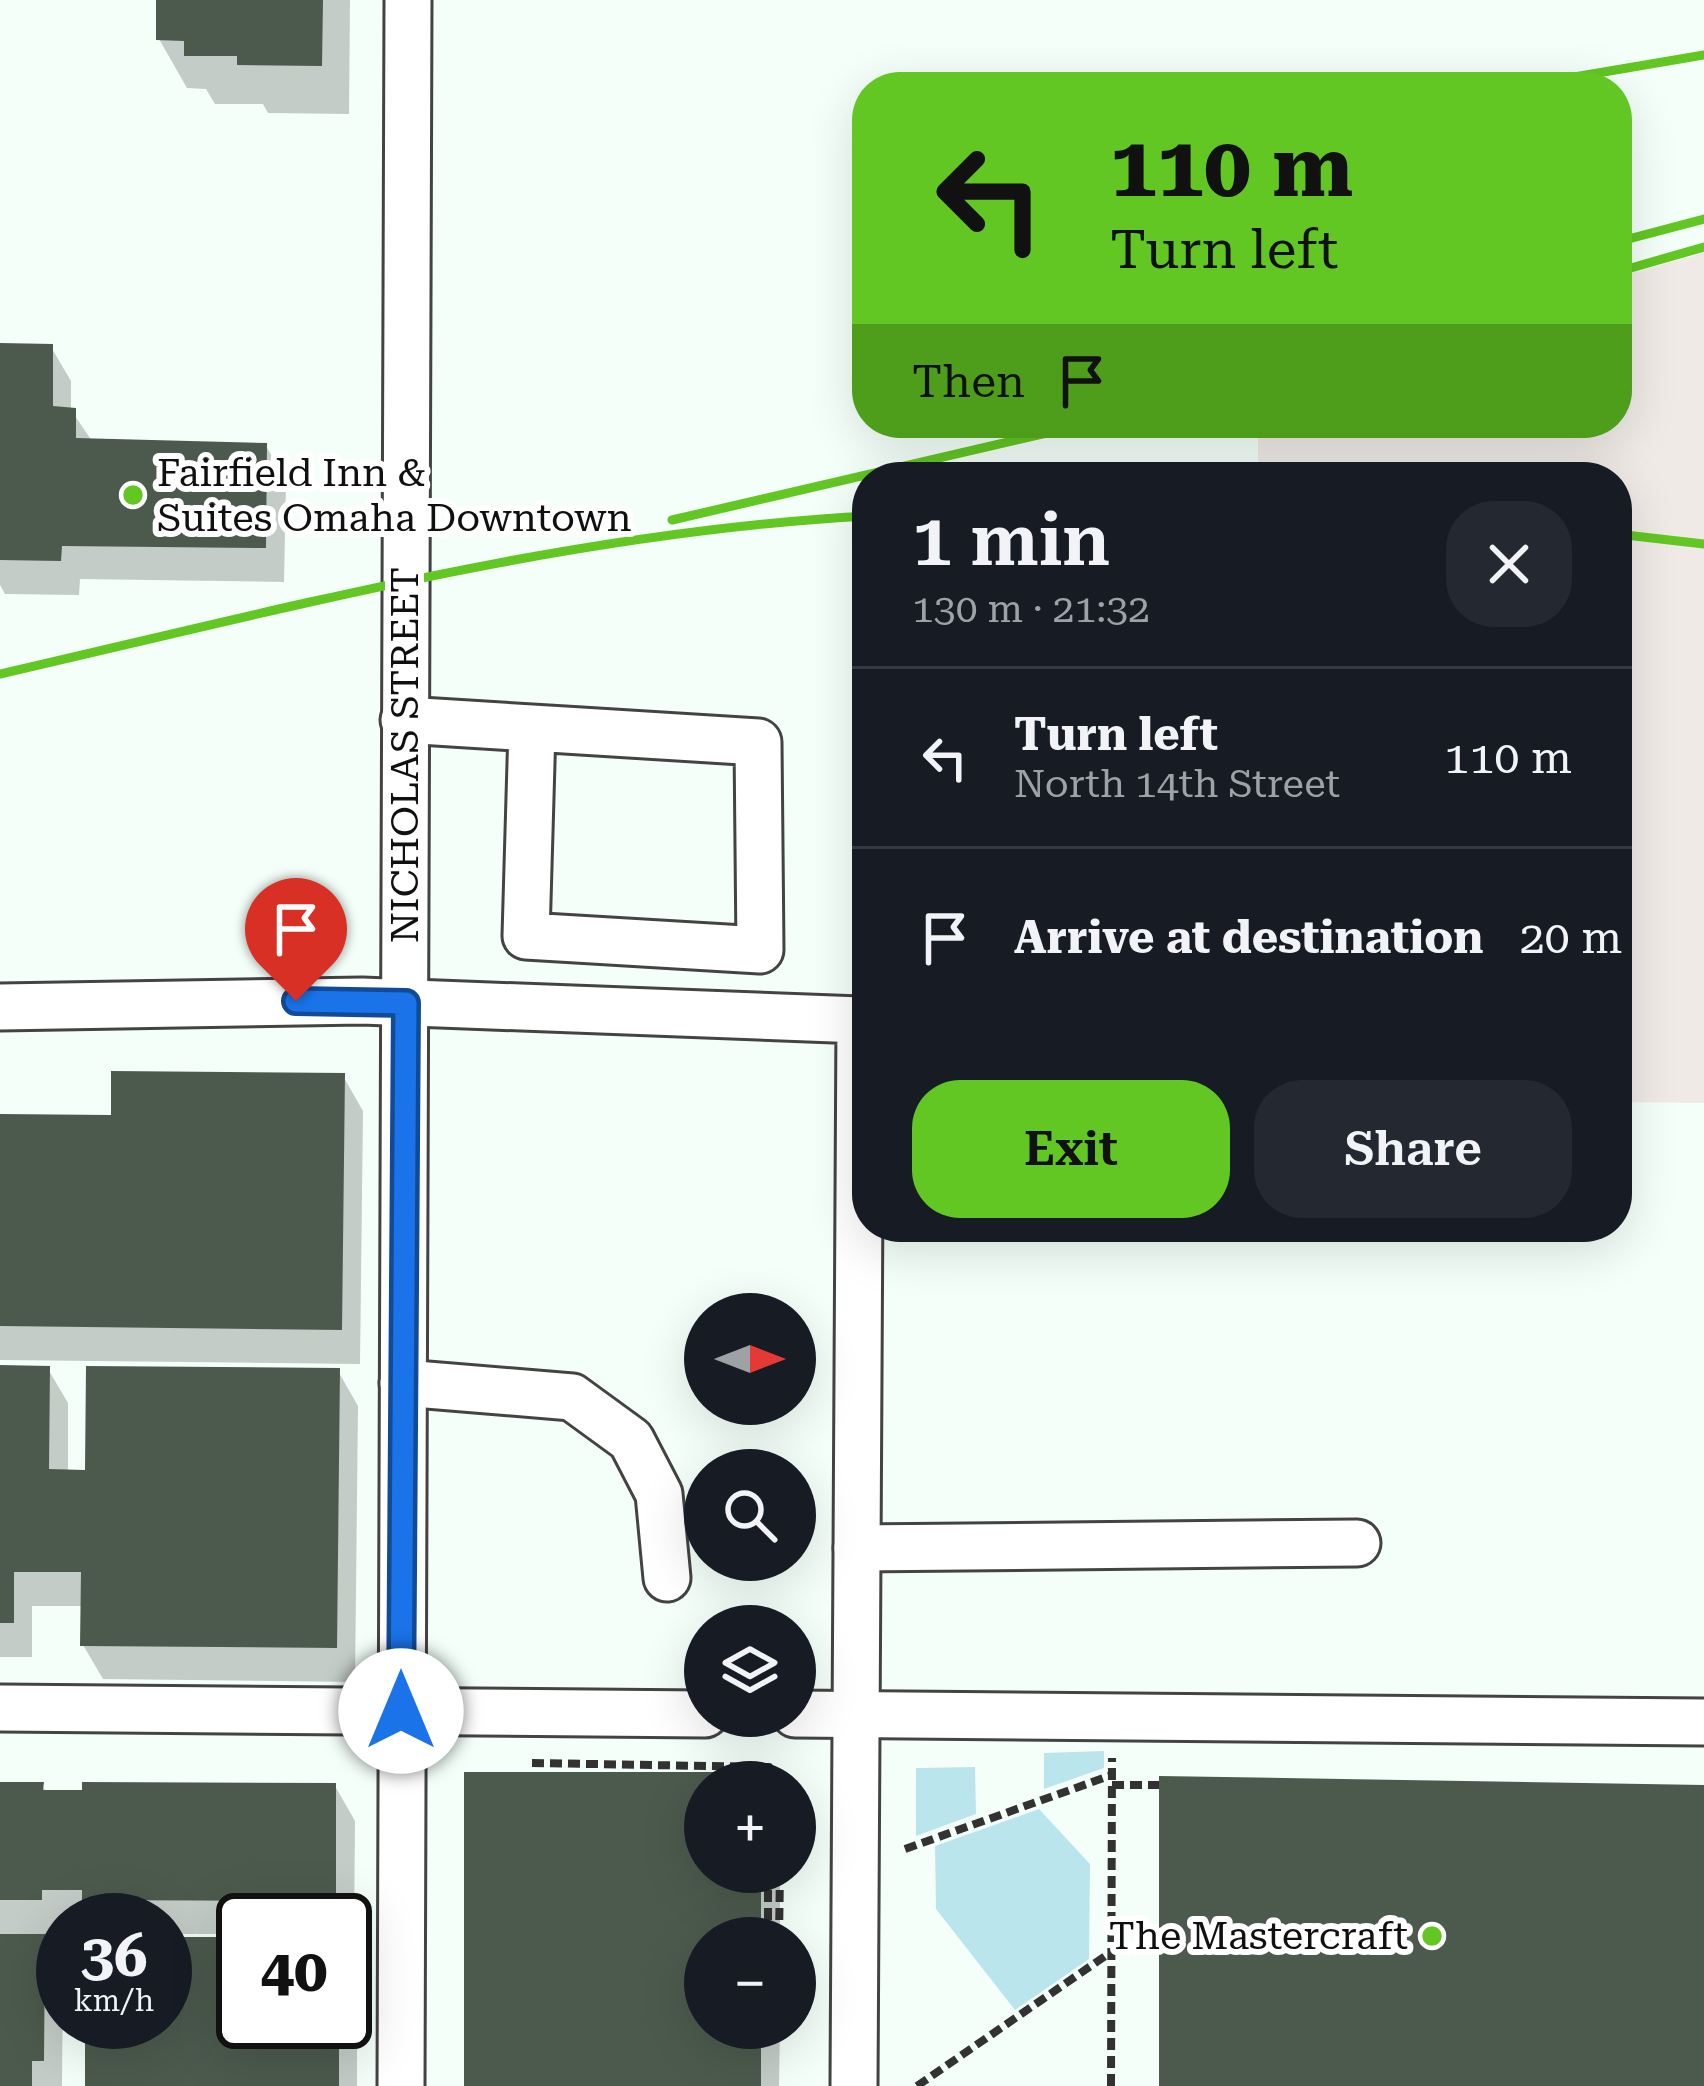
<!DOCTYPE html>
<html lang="en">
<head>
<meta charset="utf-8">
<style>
	:root { --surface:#171b24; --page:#242831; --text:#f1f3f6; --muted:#9ea1a6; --line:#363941; --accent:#62c623 }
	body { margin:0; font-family:"Roboto Serif",serif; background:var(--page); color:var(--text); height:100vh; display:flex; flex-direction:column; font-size:45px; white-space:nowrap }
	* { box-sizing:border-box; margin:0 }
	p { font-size:39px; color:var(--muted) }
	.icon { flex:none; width:66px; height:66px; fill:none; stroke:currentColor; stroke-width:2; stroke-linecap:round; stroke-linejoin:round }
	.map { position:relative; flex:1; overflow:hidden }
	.panel { position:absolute; left:852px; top:462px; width:780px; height:780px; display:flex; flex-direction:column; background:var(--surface); border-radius:48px; box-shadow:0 12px 48px #0002 }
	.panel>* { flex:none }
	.hud { position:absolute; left:852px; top:72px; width:780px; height:366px; border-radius:48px; box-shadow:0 12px 48px #0002; background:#62c623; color:#111; overflow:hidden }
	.needle { width:78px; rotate:90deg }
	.controls { position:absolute; left:684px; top:1293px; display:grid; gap:24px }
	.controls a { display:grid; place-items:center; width:132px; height:132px; border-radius:50%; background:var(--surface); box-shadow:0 12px 48px #0002; font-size:60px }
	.speed { position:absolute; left:36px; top:1893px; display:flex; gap:24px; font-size:60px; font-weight:700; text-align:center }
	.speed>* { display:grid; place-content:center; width:156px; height:156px; border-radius:50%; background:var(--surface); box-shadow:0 12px 48px #0002; line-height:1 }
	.speed small { font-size:30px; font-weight:400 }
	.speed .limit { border:6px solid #111; border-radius:18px; background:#fff; color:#111 }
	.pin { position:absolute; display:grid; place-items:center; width:102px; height:102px; color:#fff; margin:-123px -51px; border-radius:50% 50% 50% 0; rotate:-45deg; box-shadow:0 0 12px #0007 }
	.pin .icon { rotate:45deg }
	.me { position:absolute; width:132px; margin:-66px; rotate:0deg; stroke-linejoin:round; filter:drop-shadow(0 0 9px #0008) }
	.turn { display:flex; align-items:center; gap:42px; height:252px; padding:0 60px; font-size:54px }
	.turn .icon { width:156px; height:156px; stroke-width:2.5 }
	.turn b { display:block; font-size:84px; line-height:102px }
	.then { display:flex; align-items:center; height:114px; padding:0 60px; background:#0003; gap:24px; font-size:45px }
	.round { display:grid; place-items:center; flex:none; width:126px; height:126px; border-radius:48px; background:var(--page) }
	.headline { display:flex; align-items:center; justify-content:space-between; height:204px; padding:0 60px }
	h1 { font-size:72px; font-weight:600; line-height:90px }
	.cta { display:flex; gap:24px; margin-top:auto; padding:24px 60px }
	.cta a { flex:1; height:138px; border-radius:48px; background:var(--accent); color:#111; font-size:48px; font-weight:600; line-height:138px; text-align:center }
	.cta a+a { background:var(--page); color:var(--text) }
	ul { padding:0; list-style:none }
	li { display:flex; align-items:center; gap:36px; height:180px; padding:0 60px; border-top:3px solid var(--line) }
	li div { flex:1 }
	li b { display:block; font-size:45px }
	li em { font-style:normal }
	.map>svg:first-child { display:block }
	.industrial { fill:#efeae5 }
	.green { fill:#bbe5ec }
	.shadow { fill:#0003 }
	.building { fill:#4c5a4d }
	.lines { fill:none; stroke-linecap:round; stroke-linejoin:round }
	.minor-casing { stroke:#434343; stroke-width:51 }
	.path { stroke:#323232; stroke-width:8; stroke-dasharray:12 6; stroke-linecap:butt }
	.minor { stroke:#fff; stroke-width:45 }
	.rail { stroke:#62c623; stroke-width:9 }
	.route-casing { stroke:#114b97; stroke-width:30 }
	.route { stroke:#1a73e8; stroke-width:21 }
	.poi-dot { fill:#62c623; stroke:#fff; stroke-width:4.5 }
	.labels { text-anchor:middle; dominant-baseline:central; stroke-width:12; stroke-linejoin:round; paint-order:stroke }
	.poi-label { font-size:39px; fill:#101010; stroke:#fff; text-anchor:start }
	.street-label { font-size:39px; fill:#101010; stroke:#fff }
</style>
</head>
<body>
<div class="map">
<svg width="1704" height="2086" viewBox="0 0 1704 2086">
	<rect width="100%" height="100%" fill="#f4fff9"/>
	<!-- industrial -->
	<polygon class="industrial" points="1704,253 1704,1103 1617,1102 1617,477 1258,477 1258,423 1617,423 1617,277"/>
	<!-- green -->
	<g class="green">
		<polygon points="1104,1751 1104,1768 1044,1789 1044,1753"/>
		<polygon points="975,1767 976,1814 916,1836 916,1768"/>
		<polygon points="1039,1809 1090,1864 1089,1959 1015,2010 936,1909 935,1846"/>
	</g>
	<!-- shadow -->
	<g class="shadow">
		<polygon points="159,0 350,0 349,114 268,113 263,104 215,104 206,89 187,88 159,39"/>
		<polygon points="0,346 51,347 71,381 71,410 92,441 266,446 286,481 284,582 80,579 79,595 5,594 0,585"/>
		<polygon points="343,1076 363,1111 360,1364 0,1360 0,1117 114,1118"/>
		<polygon points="0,1368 48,1369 68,1403 68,1473 88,1473 338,1371 358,1406 355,1682 103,1679 83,1645 83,1606 32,1606 32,1657 0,1657"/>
		<polygon points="467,1775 760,1775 764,1782 705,1782 705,1872 780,1872 780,1938 705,1938 705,2028 780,2028 779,2086 467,2086"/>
		<polygon points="0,1785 42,1785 47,1793 335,1786 355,1821 354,1935 345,1935 345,1920 243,1920 243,2022 345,2022 345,1954 357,1975 357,2086 88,2086 88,2022 165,2022 165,1940 216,1940 216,1934 165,1934 165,1920 63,1920 61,1934 41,1934 63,1972 62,2086 0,2086"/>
	</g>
	<!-- building -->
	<g class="building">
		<polygon points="156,0 323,0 322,66 237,65 237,56 184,56 184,41 156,40"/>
		<polygon points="0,343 53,344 53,406 76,408 76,438 267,443 266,548 62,546 61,561 0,560"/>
		<polygon points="111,1071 345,1073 342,1330 0,1326 0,1114 111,1115"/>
		<polygon points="0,1365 50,1366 49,1469 85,1470 86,1366 340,1368 337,1648 80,1646 81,1572 14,1572 14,1623 0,1623"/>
		<polygon points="464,1772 762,1772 762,1782 705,1782 705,1872 761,1872 761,1938 705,1938 705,2028 761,2028 761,2086 464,2086"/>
		<polygon points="1159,1776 1704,1785 1704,2086 1159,2086"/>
		<polygon points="0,1782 44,1782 43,1790 82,1790 82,1782 336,1783 336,1901 82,1900 82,1890 42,1890 42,1900 0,1900"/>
		<polygon points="0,1934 45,1934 44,2061 32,2061 32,2086 0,2086"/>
		<polygon points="165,1937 243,1937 243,2022 339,2022 339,2086 85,2086 85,2022 165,2022"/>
	</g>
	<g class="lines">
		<!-- minor casing -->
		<g class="minor-casing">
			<g id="minor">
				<path d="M404 720C522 727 640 735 758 742L760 950 526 936 532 728"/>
				<polyline points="0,1007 362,1001 860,1020 854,2086"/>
				<polyline points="403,1383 572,1397 631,1440 659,1494 667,1578"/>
				<polyline points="857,1548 1357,1543"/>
				<polyline points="0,1708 705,1714"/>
				<polyline points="795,1714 1704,1722"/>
				<polyline points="401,2086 408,0"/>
			</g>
		</g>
		<!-- path -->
		<g class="path">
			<polyline points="532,1763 769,1767 769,1782"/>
			<polyline points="1112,1785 1159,1785"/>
			<polyline points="795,1834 799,1834"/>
			<polyline points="905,1849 1112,1775"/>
			<polyline points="768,1938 768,1872"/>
			<polyline points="779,1938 780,1872"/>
			<polyline points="917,2086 1111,1952"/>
			<polyline points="1111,2086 1112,1758"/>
		</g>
		<!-- minor -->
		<use href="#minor" class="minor"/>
		<!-- rail -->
		<g class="rail">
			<polyline points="1527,85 1704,55"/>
			<polyline points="1617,242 1704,219"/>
			<polyline points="1617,272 1704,247"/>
			<polyline points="672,520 1090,423"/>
			<polyline points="1617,534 1704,544"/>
			<path d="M0 674C287 608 572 532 867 516"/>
		</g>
	</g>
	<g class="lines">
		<!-- route casing -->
		<g class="route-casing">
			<polyline id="route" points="296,1001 406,1003 401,1711"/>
		</g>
		<!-- route -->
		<use href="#route" class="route"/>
	</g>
	<!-- markers -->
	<g class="poi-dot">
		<circle cx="133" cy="495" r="12"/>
		<circle cx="1432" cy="1936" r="12"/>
	</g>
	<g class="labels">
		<!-- poi labels -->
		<g class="poi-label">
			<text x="157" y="473">Fairfield Inn &amp;<tspan x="157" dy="45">Suites Omaha Downtown</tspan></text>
			<text x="1408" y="1936" text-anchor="end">The Mastercraft</text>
		</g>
		<!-- street labels -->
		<g class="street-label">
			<text transform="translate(405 755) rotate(-90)">NICHOLAS STREET</text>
		</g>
	</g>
</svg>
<div class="controls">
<a><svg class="needle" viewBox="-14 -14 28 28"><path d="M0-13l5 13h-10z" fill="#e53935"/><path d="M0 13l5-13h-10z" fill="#9ea1a6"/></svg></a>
<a><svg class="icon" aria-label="search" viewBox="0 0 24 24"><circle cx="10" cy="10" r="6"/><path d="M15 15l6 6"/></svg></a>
<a><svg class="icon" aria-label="layers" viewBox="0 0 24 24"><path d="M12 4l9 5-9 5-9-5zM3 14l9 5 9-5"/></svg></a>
<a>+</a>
<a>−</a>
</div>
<div class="speed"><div>36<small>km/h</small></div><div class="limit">40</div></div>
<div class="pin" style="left:296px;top:1001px;background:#d93025"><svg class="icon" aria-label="arrive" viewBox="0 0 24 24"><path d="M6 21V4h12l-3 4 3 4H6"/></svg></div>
<svg class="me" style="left:401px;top:1711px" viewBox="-20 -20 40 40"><circle r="19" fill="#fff"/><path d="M0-13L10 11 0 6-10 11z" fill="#1a73e8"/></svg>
<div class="hud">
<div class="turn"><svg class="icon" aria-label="left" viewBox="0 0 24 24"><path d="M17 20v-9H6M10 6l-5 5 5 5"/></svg><div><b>110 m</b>Turn left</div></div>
<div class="then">Then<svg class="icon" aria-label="arrive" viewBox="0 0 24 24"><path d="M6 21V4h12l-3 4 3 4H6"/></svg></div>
</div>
<section class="panel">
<div class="headline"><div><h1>1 min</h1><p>130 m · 21:32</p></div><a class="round"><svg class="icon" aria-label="close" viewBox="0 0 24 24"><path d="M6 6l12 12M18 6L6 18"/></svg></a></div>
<ul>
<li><svg class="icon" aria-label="left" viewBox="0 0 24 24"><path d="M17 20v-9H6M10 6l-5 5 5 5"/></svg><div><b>Turn left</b><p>North 14th Street</p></div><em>110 m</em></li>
<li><svg class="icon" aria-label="arrive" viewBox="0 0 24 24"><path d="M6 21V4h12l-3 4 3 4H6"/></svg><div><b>Arrive at destination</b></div><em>20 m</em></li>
</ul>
<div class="cta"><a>Exit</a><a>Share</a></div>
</section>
</div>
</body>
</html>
